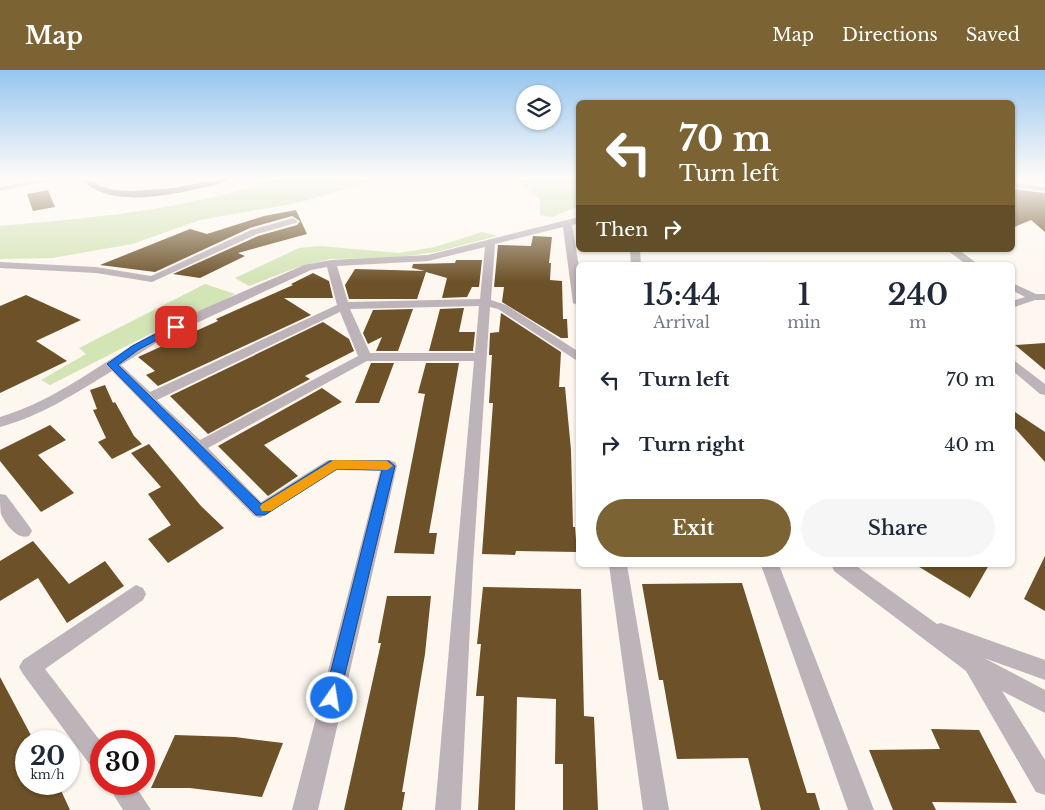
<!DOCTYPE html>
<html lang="en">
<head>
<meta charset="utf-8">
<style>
	:root { --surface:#fff; --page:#f6f6f7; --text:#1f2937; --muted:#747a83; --accent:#7b6334 }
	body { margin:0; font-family:"Libre Baskerville",serif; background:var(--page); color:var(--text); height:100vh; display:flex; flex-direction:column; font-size:19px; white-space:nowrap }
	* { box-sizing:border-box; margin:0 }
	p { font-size:16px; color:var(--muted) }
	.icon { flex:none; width:28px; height:28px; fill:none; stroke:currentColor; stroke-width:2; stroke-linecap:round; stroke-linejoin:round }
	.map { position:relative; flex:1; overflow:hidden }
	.drawer { position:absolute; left:576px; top:192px; width:439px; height:305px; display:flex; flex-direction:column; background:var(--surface); border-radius:8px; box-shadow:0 1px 4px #0004 }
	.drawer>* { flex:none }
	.guide { position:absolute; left:576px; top:30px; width:439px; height:152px; border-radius:8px; box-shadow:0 1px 4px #0004; background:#7b6334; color:#fff; overflow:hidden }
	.fabs { position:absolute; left:516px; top:15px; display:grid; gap:10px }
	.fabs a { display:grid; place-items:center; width:45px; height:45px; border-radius:50%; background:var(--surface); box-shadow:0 1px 4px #0004; font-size:25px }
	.speed { position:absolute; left:15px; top:660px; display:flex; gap:10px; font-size:25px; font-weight:700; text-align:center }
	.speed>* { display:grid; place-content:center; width:65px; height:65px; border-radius:50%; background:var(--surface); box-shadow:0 1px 4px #0004; line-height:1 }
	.speed small { font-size:12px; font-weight:400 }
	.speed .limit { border:8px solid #d22; background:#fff; color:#111 }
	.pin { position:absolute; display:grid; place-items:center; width:42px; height:42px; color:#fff; margin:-21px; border-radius:10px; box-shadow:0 2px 8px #0006 }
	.me { position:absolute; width:55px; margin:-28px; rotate:13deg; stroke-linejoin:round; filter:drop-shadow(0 0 4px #0008) }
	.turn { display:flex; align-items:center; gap:18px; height:105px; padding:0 20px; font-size:22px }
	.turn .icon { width:65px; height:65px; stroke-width:2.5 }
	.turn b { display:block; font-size:35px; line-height:42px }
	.then { display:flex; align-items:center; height:48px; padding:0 20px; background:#0003; gap:10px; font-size:19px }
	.eta { display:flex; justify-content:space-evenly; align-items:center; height:85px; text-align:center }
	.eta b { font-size:30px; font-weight:600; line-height:35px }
	.cta { display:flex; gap:10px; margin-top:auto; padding:10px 20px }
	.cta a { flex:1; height:58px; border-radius:30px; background:var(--accent); color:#fff; font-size:20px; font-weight:600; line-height:58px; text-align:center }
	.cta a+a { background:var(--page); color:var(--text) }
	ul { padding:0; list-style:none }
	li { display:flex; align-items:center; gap:15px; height:65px; padding:0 20px }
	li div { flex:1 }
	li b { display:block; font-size:19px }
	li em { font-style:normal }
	header { display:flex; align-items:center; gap:30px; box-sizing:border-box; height:70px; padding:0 25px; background:var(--accent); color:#fff }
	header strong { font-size:24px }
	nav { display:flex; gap:28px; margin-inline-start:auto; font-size:18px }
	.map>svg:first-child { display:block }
	.green { fill:#d3e4b5 }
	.building { fill:#6c5129 }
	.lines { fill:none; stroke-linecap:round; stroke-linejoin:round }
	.minor { fill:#beb3b8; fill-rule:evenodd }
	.major { fill:#8c7982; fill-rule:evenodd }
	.route { fill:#1a73e8; stroke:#114b97 }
	.slow { fill:#f59e0b }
</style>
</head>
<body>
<header>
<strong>Map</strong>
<nav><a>Map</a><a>Directions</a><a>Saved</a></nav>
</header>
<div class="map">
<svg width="1045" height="740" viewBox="0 0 1045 740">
	<rect width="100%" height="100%" fill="#fdf7ef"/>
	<!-- green -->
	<g class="green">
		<path d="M275 109H379L301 132 200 150 132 174 52 188 0 189V156C93 148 187 140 275 109Z"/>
		<polygon points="516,109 579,109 579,136 552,147 540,145 540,129"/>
		<polygon points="482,162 497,166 436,182 393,188 330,189 298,197 249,216 235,208 299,178 320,176 399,183 435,177"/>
		<polygon points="205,214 235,224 227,229 158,260 50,315 41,310 86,284 79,278"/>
	</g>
	<!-- building -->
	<g class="building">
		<polygon points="1012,119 1045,123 1045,162 1031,150 1012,158"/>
		<polygon points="48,120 55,137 33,141 27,124"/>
		<polygon points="296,140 307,164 238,183 245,186 200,208 173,204 258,166 297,155 300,151 292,146 250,158 155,202 100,195 190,159 207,164 264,146"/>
		<polygon points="533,166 552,167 549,193 551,193 550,210 562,211 563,249 567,249 568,268 561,268 502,232 504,217 494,217 498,175 531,176"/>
		<polygon points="456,190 482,190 479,217 472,217 467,227 442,228 447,208 426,202 417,229 349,229 345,215 355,199 425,201 412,198 413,194 455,193"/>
		<polygon points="313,203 329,211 333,228 284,228 311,245 158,316 146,305 155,301 138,287 218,251 216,249 293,215 291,214"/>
		<polygon points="26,225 81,250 36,271 67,291 0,323 0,236"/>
		<polygon points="464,238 459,262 475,262 473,281 429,281 440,239"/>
		<polygon points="413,239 398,281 376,281 382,267 368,274 363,263 373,240"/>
		<polygon points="501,243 561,282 559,317 565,317 571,380 573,457 575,457 577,482 516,481 515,485 482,484 493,333 489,333 492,285 489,285 490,263 499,262"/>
		<polygon points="323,252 349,269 354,281 305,306 310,309 208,364 170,326"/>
		<polygon points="1045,273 1045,300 1015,275"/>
		<polygon points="371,293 394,293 379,333 355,333"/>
		<polygon points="426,293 459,293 429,463 437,463 434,484 394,483 425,324 418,323"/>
		<polygon points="105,315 113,333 115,332 134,366 142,374 112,389 98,372 106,368 93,340 97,339 90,320"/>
		<polygon points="322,318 342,332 264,375 298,406 268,426 218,376"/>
		<polygon points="1012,340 1045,362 1045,392 1012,355"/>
		<polygon points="50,355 66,370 38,385 74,423 41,442 0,391 0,380"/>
		<polygon points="149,374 201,436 224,458 168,493 148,469 171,455 148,424 161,417 131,383"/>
		<polygon points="33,471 69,514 105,491 124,516 67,553 38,508 0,531 0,491"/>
		<polygon points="1045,486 1045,541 1024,529"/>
		<polygon points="916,495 989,495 970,528"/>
		<polygon points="742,513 807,723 815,723 820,740 761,740 748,688 677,689 663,610 659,610 642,514"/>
		<polygon points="483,517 581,519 584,646 594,647 598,740 563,740 563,694 555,694 556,629 517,627 515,740 478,740 484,626 476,626 481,574 477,574"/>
		<polygon points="387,526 431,526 425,584 402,722 405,722 402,740 344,740 381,573 378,573"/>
		<polygon points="0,607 34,671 26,671 26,714 58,714 70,740 0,740"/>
		<polygon points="931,659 979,660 1017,733 932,732 936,740 893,740 869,680 940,679"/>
		<polygon points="175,665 235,667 283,673 262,727 190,718 151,718"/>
	</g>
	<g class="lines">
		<!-- minor -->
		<g class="minor">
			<polygon points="43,109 59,109 0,121 0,117"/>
			<polygon points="1012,113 1045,117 1045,121 1012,117"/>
			<path d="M579 147V153L572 155 579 197V236L573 233 563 157 495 174 491 230 506 235 579 282V292L498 239 490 237 473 495 461 740H435L474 291H367L208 378 261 432 328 390H389L395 392 397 396 318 740H292L380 401 337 400 260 448 254 446 112 301C76 323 41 346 0 357V347C58 330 104 290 156 262 204 237 255 217 304 195L331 190 428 185ZM485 177 480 229 348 232 337 196 428 191ZM327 197 337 235 150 322 121 295 164 268 311 200ZM479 236 475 283H370L350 239ZM340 242 358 286 200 370 157 330Z"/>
			<polygon points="293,148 298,151 296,153 257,164 152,212 96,203 0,198 0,192 96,197 151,206 251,160"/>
			<polygon points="630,180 640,180 641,195 631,195"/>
			<polygon points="947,180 959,180 979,195 967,195"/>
			<polygon points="1012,213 1036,224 1045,224 1045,230 1035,230 1012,238 1012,231 1025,227 1012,220"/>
			<polygon points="1012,289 1045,314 1045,325 1040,324 1012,300"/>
			<path d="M0 424 6 425 29 456 32 461 29 466C17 470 6 455 1 444 0 438 0 429 0 424Z"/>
			<polygon points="609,495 627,495 669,740 643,740"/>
			<polygon points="761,495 779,495 874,740 848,740"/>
			<polygon points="832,495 855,495 937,554 941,553 1045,590 1045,610 984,588 1045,620 1045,643 1002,621 1045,690 1045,725 1036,722 966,601 834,501"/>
			<polygon points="136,515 143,518 146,524 143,530 45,599 101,672 101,703 93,699 23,604 19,597 23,590"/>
			<polygon points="107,714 134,714 151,740 123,740"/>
		</g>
		<!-- major -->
		<path class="major" d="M81 109H90L100 116 114 120 132 121 174 118 218 109H230C222 115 210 116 201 118 166 126 109 138 81 109Z"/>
	</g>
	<!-- sky -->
	<linearGradient id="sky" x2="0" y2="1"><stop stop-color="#96c6ef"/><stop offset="0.51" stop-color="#fefbf8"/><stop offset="1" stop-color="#fefbf8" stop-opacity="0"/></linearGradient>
	<rect width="1045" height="212" fill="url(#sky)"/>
	<!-- route -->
	<polygon class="route" points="173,255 181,257 138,280 118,295 261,434 330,391 389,391 395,396 338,633 332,636 326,633 324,628 382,400 337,399 265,445 256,445 107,294 132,276"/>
	<!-- slow -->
	<polygon class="slow" points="334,390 387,391 393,396 387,400 337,399 271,441 262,441 260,437 262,434"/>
</svg>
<div class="fabs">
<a><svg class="icon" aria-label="layers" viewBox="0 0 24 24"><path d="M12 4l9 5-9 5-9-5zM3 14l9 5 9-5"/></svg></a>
</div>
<div class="speed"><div>20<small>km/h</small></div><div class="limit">30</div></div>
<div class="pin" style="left:176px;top:257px;background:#d93025"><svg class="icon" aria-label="arrive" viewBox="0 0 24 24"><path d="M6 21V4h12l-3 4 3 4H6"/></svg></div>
<svg class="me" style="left:332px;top:628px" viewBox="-20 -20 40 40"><circle r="17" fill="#1a73e8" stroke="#fff" stroke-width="3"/><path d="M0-11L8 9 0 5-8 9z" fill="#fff"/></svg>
<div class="guide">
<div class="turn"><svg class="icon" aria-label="left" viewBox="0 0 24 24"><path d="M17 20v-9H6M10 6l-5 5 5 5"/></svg><div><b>70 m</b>Turn left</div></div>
<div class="then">Then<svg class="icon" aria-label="right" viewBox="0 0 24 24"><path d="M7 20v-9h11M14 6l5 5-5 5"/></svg></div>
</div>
<section class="drawer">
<div class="eta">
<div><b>15:44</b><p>Arrival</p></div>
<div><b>1</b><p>min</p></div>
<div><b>240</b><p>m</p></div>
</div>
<ul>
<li><svg class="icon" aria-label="left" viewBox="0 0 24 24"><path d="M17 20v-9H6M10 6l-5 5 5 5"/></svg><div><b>Turn left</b></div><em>70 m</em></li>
<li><svg class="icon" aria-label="right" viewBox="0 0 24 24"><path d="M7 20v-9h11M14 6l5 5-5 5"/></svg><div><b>Turn right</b></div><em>40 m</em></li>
</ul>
<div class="cta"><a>Exit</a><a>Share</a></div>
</section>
</div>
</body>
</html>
